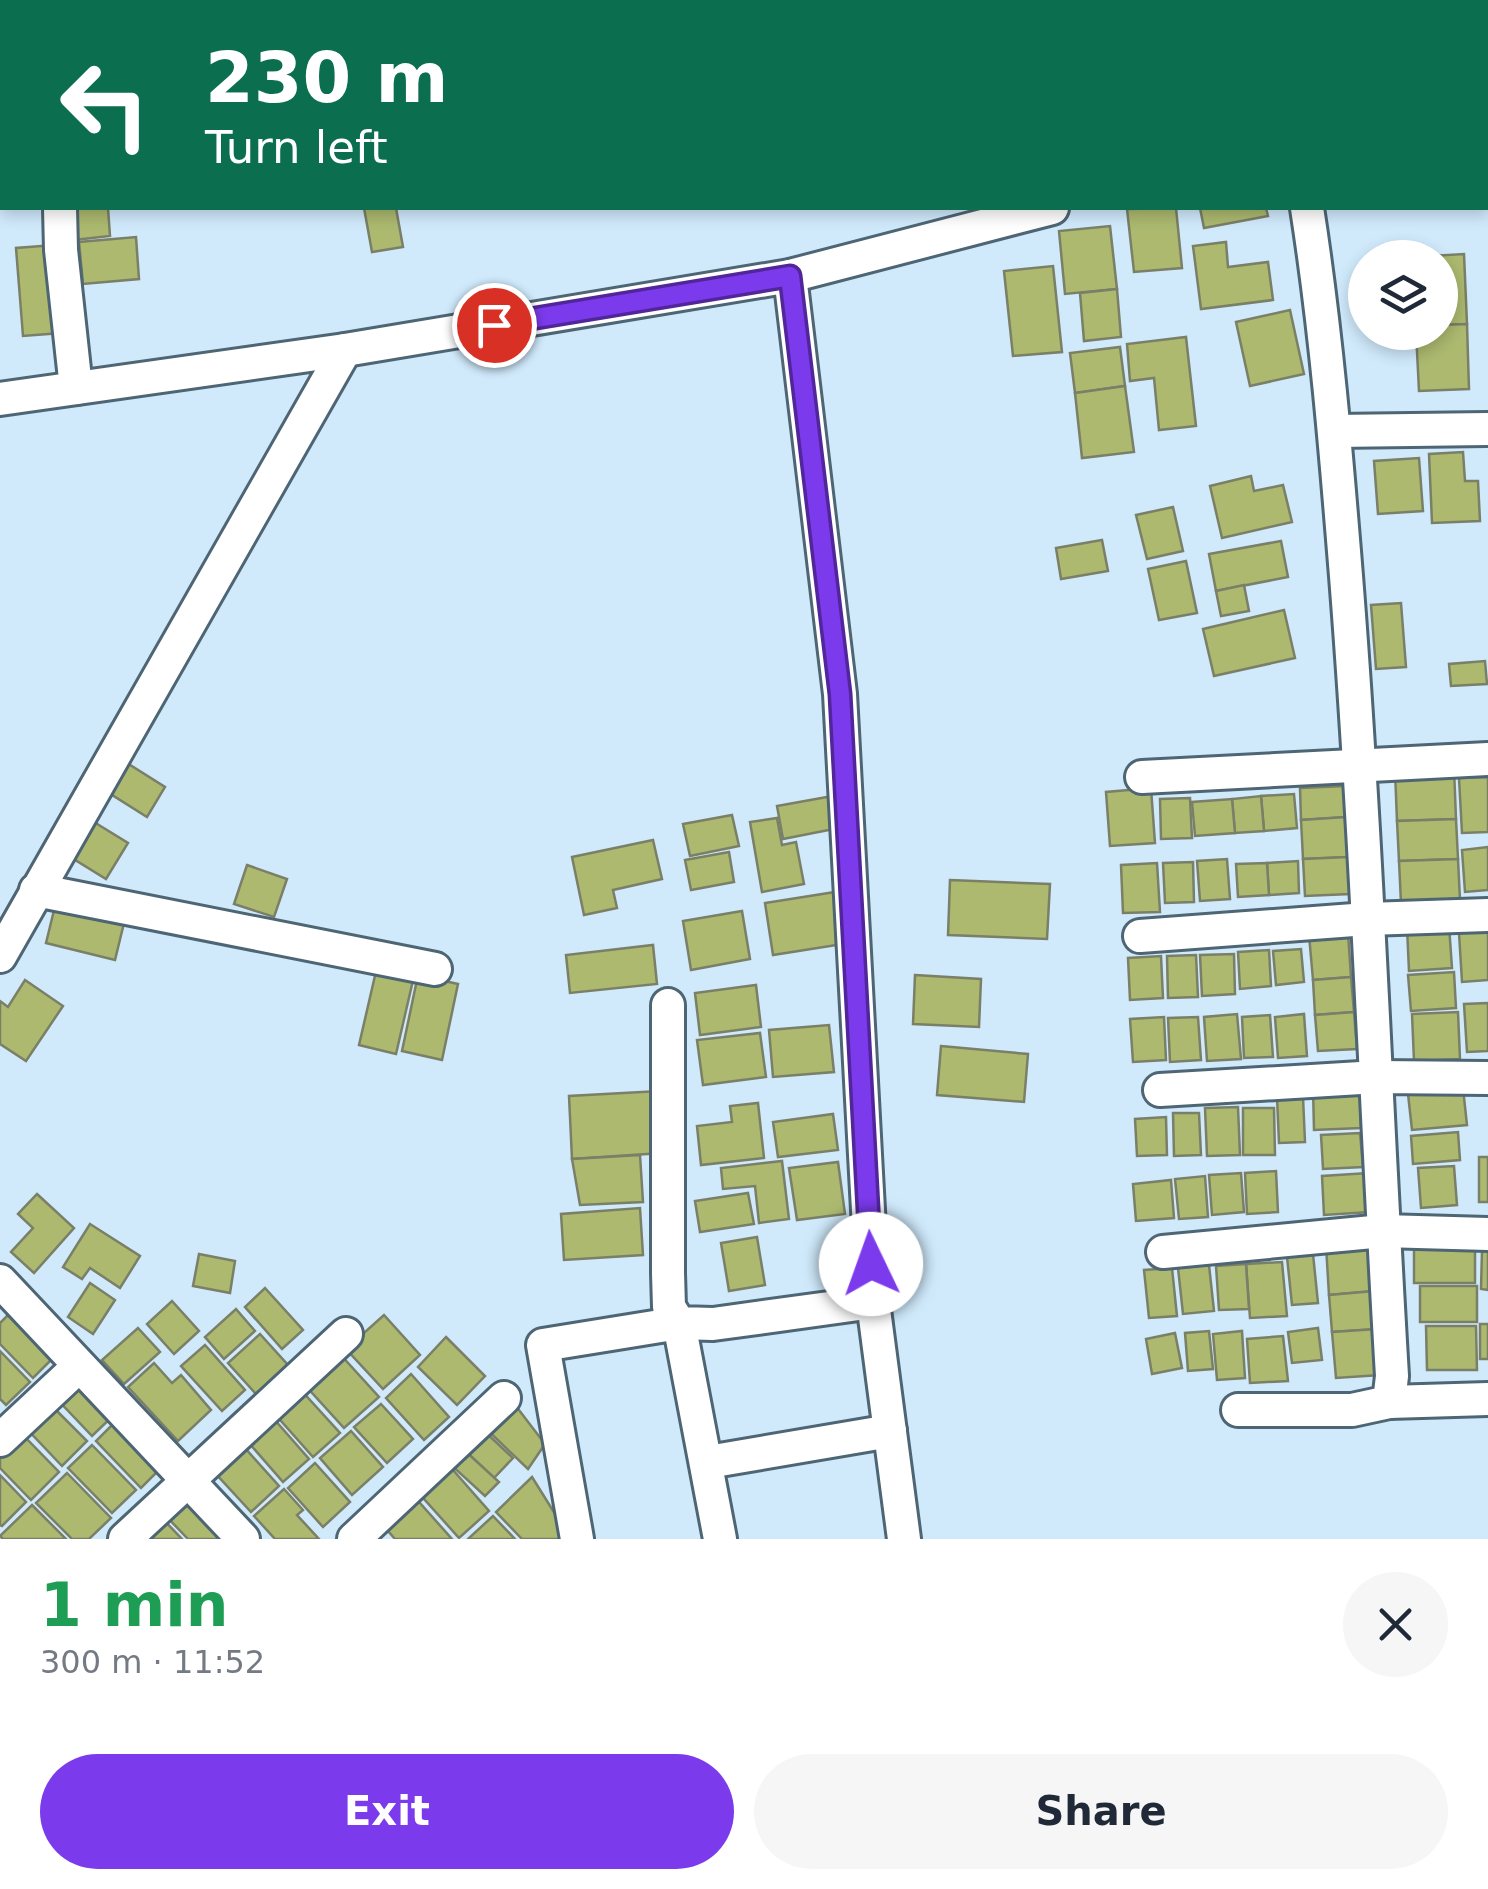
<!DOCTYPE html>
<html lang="en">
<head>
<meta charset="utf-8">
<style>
	:root { --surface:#fff; --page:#f6f6f7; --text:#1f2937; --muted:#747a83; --accent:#7c3aed }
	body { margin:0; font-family:"DejaVu Sans",sans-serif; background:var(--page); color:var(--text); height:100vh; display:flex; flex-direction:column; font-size:38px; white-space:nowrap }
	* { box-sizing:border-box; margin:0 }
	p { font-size:32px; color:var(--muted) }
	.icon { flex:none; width:55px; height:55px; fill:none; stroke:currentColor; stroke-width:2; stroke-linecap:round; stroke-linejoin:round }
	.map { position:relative; height:1539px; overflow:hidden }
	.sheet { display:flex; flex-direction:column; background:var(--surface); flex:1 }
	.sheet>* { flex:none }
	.top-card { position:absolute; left:0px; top:0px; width:1490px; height:210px; box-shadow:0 5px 15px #0003; background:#0b6e4f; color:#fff; overflow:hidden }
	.buttons { position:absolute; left:1348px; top:240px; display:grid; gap:20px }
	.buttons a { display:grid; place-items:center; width:110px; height:110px; border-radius:50%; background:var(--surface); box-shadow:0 5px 15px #0003; font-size:50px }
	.pin { position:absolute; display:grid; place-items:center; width:85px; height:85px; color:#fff; margin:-42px; border:5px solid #fff; border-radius:50%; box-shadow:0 2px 10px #0007 }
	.me { position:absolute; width:110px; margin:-55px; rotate:357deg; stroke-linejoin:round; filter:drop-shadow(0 0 8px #0008) }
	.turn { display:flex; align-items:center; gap:35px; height:210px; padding:0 40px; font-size:45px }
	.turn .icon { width:130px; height:130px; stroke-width:2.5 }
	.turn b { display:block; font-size:70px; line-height:85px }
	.round { display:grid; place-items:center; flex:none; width:105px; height:105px; border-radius:52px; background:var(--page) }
	.headline { display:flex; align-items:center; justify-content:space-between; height:170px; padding:0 40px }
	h1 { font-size:60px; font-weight:700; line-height:75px; color:#1e9e55 }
	.action { display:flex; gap:20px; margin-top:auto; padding:20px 40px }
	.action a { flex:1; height:115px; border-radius:60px; background:var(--accent); color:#fff; font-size:40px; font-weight:700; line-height:115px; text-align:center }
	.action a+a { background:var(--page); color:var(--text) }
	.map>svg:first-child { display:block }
	.building { fill:#acb96f; stroke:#7a7f67; stroke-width:2.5 }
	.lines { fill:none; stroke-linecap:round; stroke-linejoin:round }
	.minor-casing { stroke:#4e6574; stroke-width:38 }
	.minor { stroke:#fff; stroke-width:32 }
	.route-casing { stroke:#51269a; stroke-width:25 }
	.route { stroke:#7c3aed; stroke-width:18 }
</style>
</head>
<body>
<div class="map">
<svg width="1488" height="1539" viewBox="0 0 1488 1539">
	<rect width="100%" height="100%" fill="#d0eafc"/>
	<!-- building -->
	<g class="building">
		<polygon points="71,208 108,208 110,236 74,240"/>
		<polygon points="364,208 396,208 403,247 372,252"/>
		<polygon points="1176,208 1182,268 1134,272 1127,209"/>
		<polygon points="1200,208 1266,208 1268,216 1204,228"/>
		<polygon points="1110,226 1117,289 1065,294 1059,231"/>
		<polygon points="136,237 139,279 83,284 79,242"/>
		<polygon points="1226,242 1228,267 1268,262 1273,300 1201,309 1193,246"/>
		<polygon points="54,245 61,333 23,336 16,248"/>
		<polygon points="1464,254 1467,324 1440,325 1440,258 1413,257"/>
		<polygon points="1053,266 1062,352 1013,356 1004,271"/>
		<polygon points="1117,289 1121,337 1084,341 1080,293"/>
		<polygon points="1290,310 1304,374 1250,386 1236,322"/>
		<polygon points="1467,324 1469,389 1419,391 1416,332 1440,332 1440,325"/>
		<polygon points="1186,337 1196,426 1159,430 1154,378 1130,381 1127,344"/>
		<polygon points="1120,347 1125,386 1075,393 1070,353"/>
		<polygon points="1125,386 1134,452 1082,458 1075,393"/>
		<polygon points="1463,452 1465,481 1478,481 1480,521 1432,523 1429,454"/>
		<polygon points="1419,458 1423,511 1378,514 1374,461"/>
		<polygon points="1251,476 1254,491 1283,485 1292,522 1222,538 1210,486"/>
		<polygon points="1173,507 1183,551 1147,559 1136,515"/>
		<polygon points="1102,540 1108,571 1061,579 1056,548"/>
		<polygon points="1281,541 1288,577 1216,591 1209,554"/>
		<polygon points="1186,561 1197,613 1159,620 1148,569"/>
		<polygon points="1244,585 1249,611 1221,616 1216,591"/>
		<polygon points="1401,603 1406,667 1376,669 1371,605"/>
		<polygon points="1284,610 1295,658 1214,676 1203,629"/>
		<polygon points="1485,661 1487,684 1451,686 1449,664"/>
		<polygon points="127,763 165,787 147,817 109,793"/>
		<polygon points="1454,768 1456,819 1397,821 1395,771"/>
		<polygon points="1488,777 1488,832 1462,833 1459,778"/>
		<polygon points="1345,786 1346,817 1301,820 1300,788"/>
		<polygon points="1151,788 1155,843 1110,846 1106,792"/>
		<polygon points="1294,794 1297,828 1264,831 1261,796"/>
		<polygon points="838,795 844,827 783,839 777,806"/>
		<polygon points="1261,796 1264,831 1235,833 1232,799"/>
		<polygon points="1190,798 1192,838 1161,839 1160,799"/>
		<polygon points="1232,799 1235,833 1195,836 1192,802"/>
		<polygon points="732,815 739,846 690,856 683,824"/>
		<polygon points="1346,817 1348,857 1303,859 1301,820"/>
		<polygon points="777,818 782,845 796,842 804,884 762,892 750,822"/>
		<polygon points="1456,819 1458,859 1399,861 1397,821"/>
		<polygon points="94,822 128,843 106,879 72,858"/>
		<polygon points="653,840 662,879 613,890 617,908 584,915 572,857"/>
		<polygon points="1488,847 1488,890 1465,892 1462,850"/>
		<polygon points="729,852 734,882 691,890 685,860"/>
		<polygon points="1348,857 1350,894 1305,896 1303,859"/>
		<polygon points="1227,859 1230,899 1200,901 1197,861"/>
		<polygon points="1458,859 1460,900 1401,903 1399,861"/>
		<polygon points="1298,861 1299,893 1269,895 1267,863"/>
		<polygon points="1193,862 1194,902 1165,903 1163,863"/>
		<polygon points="1157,863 1160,912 1123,913 1121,865"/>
		<polygon points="1267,863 1269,895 1238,897 1236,864"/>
		<polygon points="247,865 287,879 274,917 234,904"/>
		<polygon points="950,880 1050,884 1047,939 948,935"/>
		<polygon points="835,892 843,944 773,955 765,903"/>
		<polygon points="56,902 125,919 115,960 46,943"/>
		<polygon points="742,911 750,959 691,970 683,921"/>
		<polygon points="1449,925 1452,968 1409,971 1407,928"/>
		<polygon points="1348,932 1351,977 1313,980 1309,935"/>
		<polygon points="1488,932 1488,980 1462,982 1459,933"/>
		<polygon points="653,945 657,984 570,993 566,955"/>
		<polygon points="1301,949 1304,982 1276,985 1273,951"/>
		<polygon points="1269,950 1271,986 1240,989 1238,952"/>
		<polygon points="1234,954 1235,994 1202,996 1200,955"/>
		<polygon points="1196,955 1198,997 1168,998 1167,956"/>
		<polygon points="1161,956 1163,998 1130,1000 1128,958"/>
		<polygon points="377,967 414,976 396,1054 359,1045"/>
		<polygon points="1454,972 1456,1008 1411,1011 1408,975"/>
		<polygon points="418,975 458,984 442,1060 402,1051"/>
		<polygon points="915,975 981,979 979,1027 913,1024"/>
		<polygon points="1351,977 1354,1012 1315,1015 1313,980"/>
		<polygon points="25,980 63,1006 26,1061 0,1044 0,1001 8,1007"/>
		<polygon points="756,985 761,1027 700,1035 695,993"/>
		<polygon points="1488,1003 1488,1051 1467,1052 1464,1004"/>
		<polygon points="1354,1012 1357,1049 1318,1051 1315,1015"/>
		<polygon points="1458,1012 1460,1059 1414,1061 1412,1014"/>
		<polygon points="1237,1014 1241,1059 1207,1061 1204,1017"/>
		<polygon points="1304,1014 1307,1056 1278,1058 1275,1017"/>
		<polygon points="1270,1015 1273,1057 1244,1058 1242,1017"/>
		<polygon points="1164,1017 1166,1060 1133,1062 1130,1019"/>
		<polygon points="1198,1017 1201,1060 1170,1062 1168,1018"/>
		<polygon points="829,1025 834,1072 773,1077 769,1030"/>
		<polygon points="760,1033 766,1077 703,1085 697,1040"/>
		<polygon points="941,1046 1028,1054 1024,1102 937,1095"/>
		<polygon points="1360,1087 1361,1128 1314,1130 1313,1088"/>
		<polygon points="1463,1088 1467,1125 1412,1130 1408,1094"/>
		<polygon points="659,1091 662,1153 572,1159 569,1096"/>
		<polygon points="1303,1097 1305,1142 1279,1143 1277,1098"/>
		<polygon points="758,1103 764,1158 701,1165 697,1126 732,1122 730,1106"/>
		<polygon points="1238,1107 1240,1155 1207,1156 1205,1108"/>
		<polygon points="1243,1108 1274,1108 1275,1155 1243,1155"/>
		<polygon points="1173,1113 1199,1113 1201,1155 1174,1156"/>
		<polygon points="833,1114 838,1150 778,1157 773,1122"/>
		<polygon points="1166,1117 1167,1155 1137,1156 1135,1119"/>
		<polygon points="1458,1132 1460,1160 1413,1164 1411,1136"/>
		<polygon points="1360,1133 1363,1167 1323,1169 1321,1135"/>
		<polygon points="640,1155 643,1202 580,1205 572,1159"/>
		<rect x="1479" y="1157" width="9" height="45"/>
		<polygon points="782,1161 789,1219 759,1223 755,1186 723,1189 721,1168"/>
		<polygon points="838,1162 845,1214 797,1220 789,1168"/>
		<polygon points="1454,1166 1457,1205 1421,1208 1418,1168"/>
		<polygon points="1276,1171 1278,1212 1247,1214 1245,1173"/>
		<polygon points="1241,1173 1244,1212 1212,1215 1209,1175"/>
		<polygon points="1368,1173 1370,1212 1324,1215 1322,1176"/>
		<polygon points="1205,1176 1208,1217 1179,1219 1175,1179"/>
		<polygon points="1171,1180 1174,1218 1136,1221 1133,1184"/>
		<polygon points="748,1193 754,1224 700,1232 695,1201"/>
		<polygon points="37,1194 74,1228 34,1273 11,1252 33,1228 18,1214"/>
		<polygon points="640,1208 643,1255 564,1260 561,1214"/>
		<polygon points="90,1224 140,1256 120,1288 90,1268 82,1279 63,1267"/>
		<polygon points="757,1237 765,1285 729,1291 721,1243"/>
		<polygon points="1370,1243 1374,1291 1329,1295 1326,1246"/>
		<polygon points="1414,1244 1475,1245 1475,1283 1414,1283"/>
		<polygon points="1482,1251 1488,1251 1488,1290 1481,1289"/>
		<polygon points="199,1254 235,1261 230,1293 193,1286"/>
		<polygon points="1313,1254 1318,1303 1292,1305 1287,1257"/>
		<polygon points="1282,1262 1287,1316 1250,1318 1246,1264"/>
		<polygon points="1246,1264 1249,1309 1219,1310 1216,1266"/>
		<polygon points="1209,1265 1214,1311 1183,1314 1178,1268"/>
		<polygon points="1172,1268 1177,1316 1149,1318 1144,1270"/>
		<polygon points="90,1283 115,1300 93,1334 68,1317"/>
		<rect x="1420" y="1286" width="57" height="36"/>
		<polygon points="265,1288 303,1330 282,1349 245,1307"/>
		<polygon points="1374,1291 1377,1329 1332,1332 1329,1295"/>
		<polygon points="172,1301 199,1331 174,1354 147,1324"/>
		<polygon points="18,1305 55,1356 33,1378 0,1344 0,1323"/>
		<polygon points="236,1309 255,1331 224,1359 205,1337"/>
		<polygon points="384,1315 420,1355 383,1389 346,1349"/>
		<rect x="1480" y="1324" width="8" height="35"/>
		<polygon points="1426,1326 1476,1326 1477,1370 1427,1370"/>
		<polygon points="138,1328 160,1352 124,1384 102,1360"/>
		<polygon points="1318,1328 1322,1360 1292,1363 1288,1332"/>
		<polygon points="1377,1329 1380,1375 1336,1378 1332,1332"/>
		<polygon points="1209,1331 1213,1369 1188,1371 1185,1333"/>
		<polygon points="1242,1331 1245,1378 1217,1380 1213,1334"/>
		<polygon points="1175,1333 1182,1368 1152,1374 1146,1339"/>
		<polygon points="260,1334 288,1365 256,1394 228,1363"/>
		<polygon points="1283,1336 1288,1381 1250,1383 1247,1339"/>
		<polygon points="446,1337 485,1376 457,1405 418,1367"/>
		<polygon points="205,1345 245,1390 222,1411 181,1366"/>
		<polygon points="0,1351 30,1382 6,1405 0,1399"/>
		<polygon points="339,1353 379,1397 344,1428 304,1384"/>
		<polygon points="154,1363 172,1383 181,1375 211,1410 178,1441 128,1387"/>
		<polygon points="411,1374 449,1417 424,1440 386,1398"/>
		<polygon points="78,1375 116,1413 92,1436 55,1397"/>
		<polygon points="300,1389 340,1433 313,1457 274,1413"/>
		<polygon points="509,1397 545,1444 528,1469 482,1425"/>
		<polygon points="49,1403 87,1441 62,1466 25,1427"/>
		<polygon points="381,1404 413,1439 387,1463 354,1427"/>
		<polygon points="121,1416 166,1463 141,1488 96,1441"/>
		<polygon points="274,1419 309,1459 283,1482 249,1443"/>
		<polygon points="482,1429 513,1458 494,1478 463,1449"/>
		<polygon points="351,1431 383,1467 352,1495 320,1458"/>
		<polygon points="21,1433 59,1472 31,1500 0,1468 0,1454"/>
		<polygon points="92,1445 136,1490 112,1513 68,1468"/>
		<polygon points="245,1448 279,1486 251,1512 216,1474"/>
		<polygon points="463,1449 499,1482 485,1496 450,1464"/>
		<polygon points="446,1462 489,1511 459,1538 416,1490"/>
		<polygon points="315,1463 350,1502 323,1527 288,1488"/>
		<polygon points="67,1473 111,1518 89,1539 72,1539 36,1503"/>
		<polygon points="0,1475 26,1502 2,1526 0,1525"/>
		<polygon points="532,1477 567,1533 561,1539 522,1539 496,1512"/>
		<polygon points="284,1489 303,1510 297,1515 319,1539 275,1539 254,1516"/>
		<polygon points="188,1491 227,1530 218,1539 188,1539 164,1514"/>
		<polygon points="412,1494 452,1539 395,1539 381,1523"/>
		<polygon points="32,1505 66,1539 3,1539 0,1536"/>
		<polygon points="159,1515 182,1539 135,1539"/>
		<polygon points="493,1516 515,1539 468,1539"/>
	</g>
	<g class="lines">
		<!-- minor casing -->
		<g class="minor-casing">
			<g id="minor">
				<polyline points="1284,0 1285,2"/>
				<polyline points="60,2 61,0"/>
				<polyline points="60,208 61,250 76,388"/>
				<polyline points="790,276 840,694 873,1302 904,1539"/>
				<polyline points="0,399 345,350 790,276 1052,208"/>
				<polyline points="1335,431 1488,429"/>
				<polyline points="1142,777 1488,759"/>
				<polyline points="36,890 435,969"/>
				<polyline points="1140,936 1367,919 1488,915"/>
				<polyline points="0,956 345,350"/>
				<polyline points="668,1005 668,1273 669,1307 679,1323 713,1324 873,1302"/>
				<polyline points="1160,1090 1377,1077 1488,1078"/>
				<polyline points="1163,1252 1383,1231 1488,1234"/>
				<polyline points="0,1281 243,1539"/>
				<polyline points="1389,1402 1488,1399"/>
				<path d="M1238 1410H1352L1389 1402 1392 1376C1376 1109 1367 842 1346 576 1336 452 1326 330 1307 208"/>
				<polyline points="0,1440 78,1367"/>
				<polyline points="708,1462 890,1431"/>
				<polyline points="125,1539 346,1334"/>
				<polyline points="354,1539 504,1398"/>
				<polyline points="577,1539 543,1345 679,1323 720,1539"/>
			</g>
		</g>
		<!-- minor -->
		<use href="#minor" class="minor"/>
	</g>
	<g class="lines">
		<!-- route casing -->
		<g class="route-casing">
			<polyline id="route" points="494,325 790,276 840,694 871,1264"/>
		</g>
		<!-- route -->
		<use href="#route" class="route"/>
	</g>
</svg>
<div class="buttons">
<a><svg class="icon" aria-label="layers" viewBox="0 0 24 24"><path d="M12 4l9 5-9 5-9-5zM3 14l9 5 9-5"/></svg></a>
</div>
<div class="pin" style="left:494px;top:325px;background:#d93025"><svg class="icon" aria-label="arrive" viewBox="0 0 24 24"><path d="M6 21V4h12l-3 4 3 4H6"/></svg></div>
<svg class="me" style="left:871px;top:1264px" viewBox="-20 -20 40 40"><circle r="19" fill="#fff"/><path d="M0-13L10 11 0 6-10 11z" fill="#7c3aed"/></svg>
<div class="top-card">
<div class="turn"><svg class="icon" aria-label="left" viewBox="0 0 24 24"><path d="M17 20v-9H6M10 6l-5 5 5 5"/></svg><div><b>230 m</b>Turn left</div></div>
</div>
</div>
<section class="sheet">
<div class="headline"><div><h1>1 min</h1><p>300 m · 11:52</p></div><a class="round"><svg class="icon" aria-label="close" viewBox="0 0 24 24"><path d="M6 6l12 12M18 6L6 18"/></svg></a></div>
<div class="action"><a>Exit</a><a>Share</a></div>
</section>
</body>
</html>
